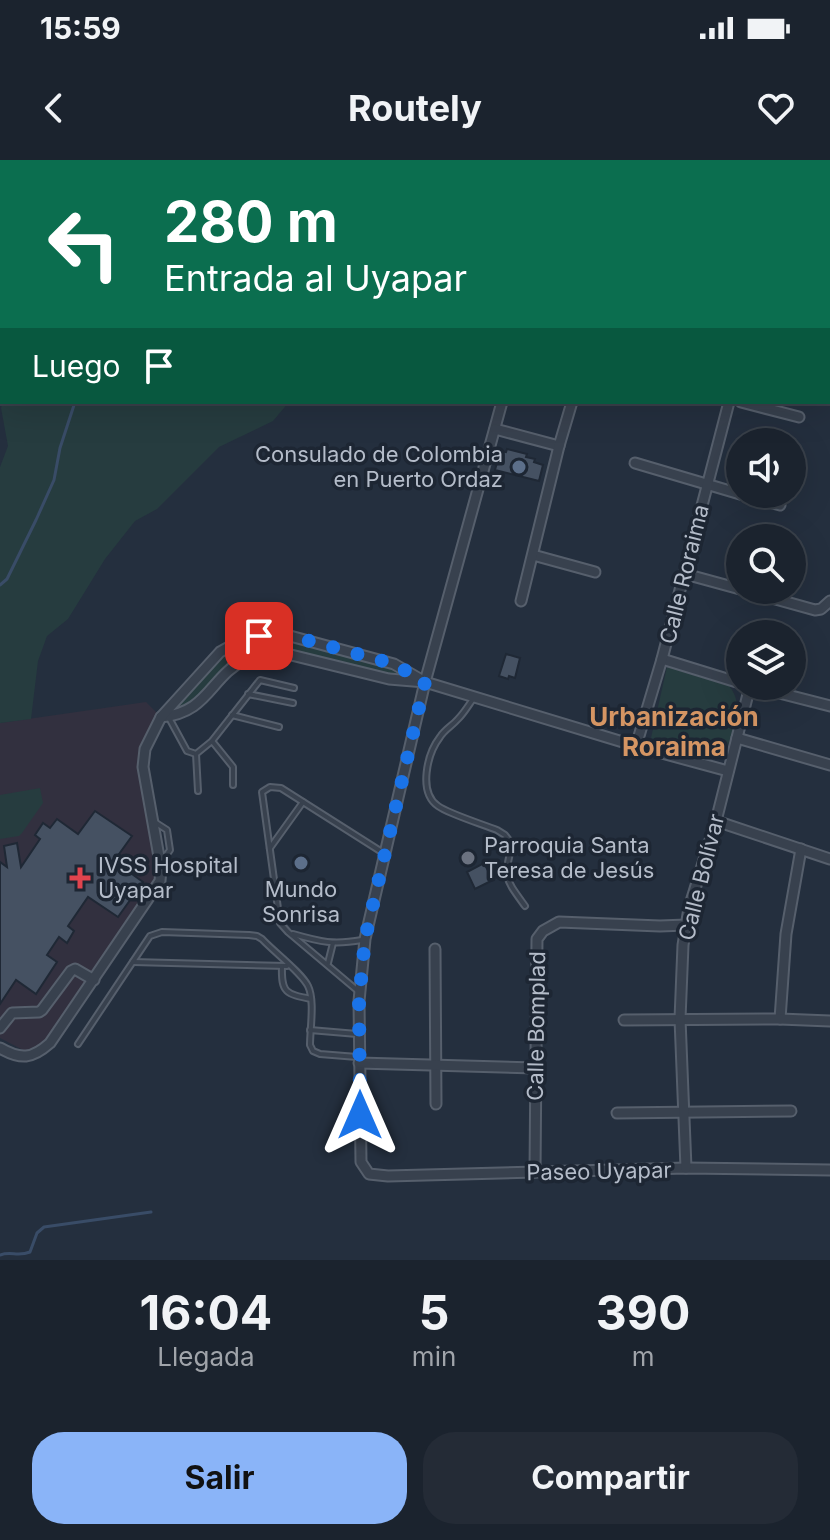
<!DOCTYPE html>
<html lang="es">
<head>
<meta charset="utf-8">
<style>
	:root { --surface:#1b232e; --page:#242b36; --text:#f1f3f6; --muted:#a0a4aa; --line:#39404a; --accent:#8ab4f8 }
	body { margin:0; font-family:Inter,sans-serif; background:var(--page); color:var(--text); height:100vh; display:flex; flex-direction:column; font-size:30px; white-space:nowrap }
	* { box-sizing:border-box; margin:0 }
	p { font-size:26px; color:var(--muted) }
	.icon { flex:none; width:44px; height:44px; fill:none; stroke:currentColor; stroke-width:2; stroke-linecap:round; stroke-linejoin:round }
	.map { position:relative; height:1100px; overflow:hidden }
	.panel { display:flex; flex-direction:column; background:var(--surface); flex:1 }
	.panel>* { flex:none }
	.banner { position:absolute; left:0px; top:0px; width:830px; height:244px; box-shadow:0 8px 32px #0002,0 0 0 2px var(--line); background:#0b6e4f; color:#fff; overflow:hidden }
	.fabs { position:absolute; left:726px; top:268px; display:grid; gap:16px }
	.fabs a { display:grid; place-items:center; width:80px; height:80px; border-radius:50%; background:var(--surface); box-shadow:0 8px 32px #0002,0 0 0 2px var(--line); font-size:40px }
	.pin { position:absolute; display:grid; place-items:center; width:68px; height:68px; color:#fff; margin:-34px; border-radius:16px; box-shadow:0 4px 12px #0006 }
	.me { position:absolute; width:88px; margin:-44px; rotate:0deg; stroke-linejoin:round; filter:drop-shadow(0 0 6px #0008) }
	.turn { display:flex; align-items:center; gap:28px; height:168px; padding:0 32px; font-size:36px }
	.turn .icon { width:104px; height:104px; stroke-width:2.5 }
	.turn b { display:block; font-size:56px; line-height:68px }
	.then { display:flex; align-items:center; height:76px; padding:0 32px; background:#0003; gap:16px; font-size:30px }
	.eta { display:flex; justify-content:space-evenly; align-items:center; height:136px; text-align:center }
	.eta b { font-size:48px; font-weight:700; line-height:56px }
	.button { display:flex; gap:16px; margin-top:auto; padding:16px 32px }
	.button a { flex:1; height:92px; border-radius:32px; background:var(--accent); color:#111; font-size:32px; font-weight:700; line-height:92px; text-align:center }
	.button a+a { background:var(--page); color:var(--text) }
	.status { display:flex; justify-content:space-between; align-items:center; height:56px; padding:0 40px; background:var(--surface); direction:ltr }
	.status svg { height:22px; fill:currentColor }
	header { display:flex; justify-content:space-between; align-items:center; height:104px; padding:0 32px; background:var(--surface); font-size:36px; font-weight:700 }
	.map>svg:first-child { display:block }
	.medical { fill:#32303f }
	.green { fill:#263c3f }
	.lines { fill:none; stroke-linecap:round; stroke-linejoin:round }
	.stream { stroke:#394c67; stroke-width:3 }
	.building { fill:#455162; stroke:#1f2835; stroke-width:2 }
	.service-casing { stroke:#565f6c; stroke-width:8 }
	.minor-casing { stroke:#565f6c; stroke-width:13 }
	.tertiary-casing { stroke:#565f6c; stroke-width:15 }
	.service { stroke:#38414e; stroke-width:4 }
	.minor { stroke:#38414e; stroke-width:9 }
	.tertiary { stroke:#38414e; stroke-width:11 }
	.route { stroke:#1a73e8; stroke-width:14; stroke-dasharray:0 25.2 }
	.service-dot { fill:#5c6f8a; stroke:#1d2633; stroke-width:3 }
	.worship-dot { fill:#6b7280; stroke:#1d2633; stroke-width:3 }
	.health-dot { fill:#e0444e; stroke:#1d2633; stroke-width:3 }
	.labels { text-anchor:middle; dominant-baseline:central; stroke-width:7; stroke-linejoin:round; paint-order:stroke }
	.poi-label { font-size:22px; fill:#b4bcc9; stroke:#1d2633; text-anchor:start }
	.street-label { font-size:22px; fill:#b4bcc9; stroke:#1d2633 }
	.quarter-label { font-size:26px; font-weight:bold; fill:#d59563; stroke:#1d2633 }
</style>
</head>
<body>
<div class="status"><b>15:59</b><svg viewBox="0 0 49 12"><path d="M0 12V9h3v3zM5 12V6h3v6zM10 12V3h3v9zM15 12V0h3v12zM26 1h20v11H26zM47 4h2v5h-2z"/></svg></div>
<header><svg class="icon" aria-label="back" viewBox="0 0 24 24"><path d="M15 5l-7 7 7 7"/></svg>Routely<svg class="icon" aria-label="heart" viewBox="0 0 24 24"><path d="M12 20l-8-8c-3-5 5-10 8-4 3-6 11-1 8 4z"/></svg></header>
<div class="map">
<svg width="830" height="1100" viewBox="0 0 830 1100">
	<rect width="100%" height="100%" fill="#242f3e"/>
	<!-- medical -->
	<polygon class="medical" points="146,542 161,557 145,589 160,721 54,878 33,890 23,890 0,878 0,563"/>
	<!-- green -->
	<g class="green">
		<polygon points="3,242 289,242 273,261 219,287 157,349 135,361 105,399 68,459 47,476 38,501 31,559 0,563 0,307 8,286 1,248"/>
		<polygon points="272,475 394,504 425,522 295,495 246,499 196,545 161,557 220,492"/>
		<path d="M667 507 729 526C745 544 734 572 725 591L711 595 651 578Z"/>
		<polygon points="40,628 43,643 22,673 19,676 0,679 0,635"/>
	</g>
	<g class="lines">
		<!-- stream -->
		<g class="stream">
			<polyline points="429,2 436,0"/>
			<polyline points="0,425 7,419 36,360 54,320 60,288 75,242"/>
			<path d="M0 1095C11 1091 18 1097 30 1092L37 1073 44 1067 151 1052"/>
		</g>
	</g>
	<!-- building -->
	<g class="building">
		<polygon points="507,289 527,294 526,297 535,299 534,302 543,305 539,321 495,310 500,291 506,292"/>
		<polygon points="506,494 520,498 515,518 509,516 508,519 499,516"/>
		<polygon points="95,651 132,676 114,701 143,722 118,757 88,737 68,766 74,771 67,783 59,777 47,795 57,802 36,834 16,820 0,844 0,702 7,707 4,686 17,683 21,707 40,679 35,675 43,663 50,668 57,659 78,674"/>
		<polygon points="484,703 493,720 475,729 467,712"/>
	</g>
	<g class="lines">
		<!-- service casing -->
		<g class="service-casing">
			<g id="service">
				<polyline points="828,135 830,135"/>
				<polyline points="248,534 293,543"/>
				<path d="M473 539C468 546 464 553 458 559 452 566 445 569 440 577 427 594 418 632 438 646 449 654 482 664 497 670L505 675 512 684C504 719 504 717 525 746"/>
				<polyline points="232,555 279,567"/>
				<polyline points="168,556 187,591 196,594 212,581 260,520 294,528"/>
				<polyline points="212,581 233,607 233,625"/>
				<polyline points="196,594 198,631"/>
				<polyline points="153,661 167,670 170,690 162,701"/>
				<polyline points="270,688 303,642"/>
				<path d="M293 774C321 782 333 785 362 780"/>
				<polyline points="133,802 287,806"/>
				<polyline points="328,803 333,783"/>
				<path d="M282 806C281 833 286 834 311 839"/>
				<polyline points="358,831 288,772 280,763 262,632 270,627 281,628 385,694"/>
				<polyline points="310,870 357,874"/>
				<path d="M78 884 150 776 162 772 249 775 257 776 262 779C274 792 301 812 308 826 315 840 310 869 310 885L313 891 320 894 357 897"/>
			</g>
		</g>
		<!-- minor casing -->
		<g class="minor-casing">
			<g id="minor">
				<polyline points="103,2 105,0"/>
				<polyline points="233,2 234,0"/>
				<polyline points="564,2 565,0"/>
				<polyline points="0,3 2,7"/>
				<polyline points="0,59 2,58"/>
				<polyline points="0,140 2,139"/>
				<polyline points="828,171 830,171"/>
				<polyline points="502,242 425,522 365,779 359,841 361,1002 369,1014 388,1016 686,1008 830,1010"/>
				<polyline points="741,242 799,257"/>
				<polyline points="495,269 559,286"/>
				<polyline points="635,303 740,334"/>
				<polyline points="741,334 780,345"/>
				<polyline points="533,395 595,412"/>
				<polyline points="685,414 740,429"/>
				<polyline points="743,430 815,450 821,449 830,441"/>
				<polyline points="521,441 559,286 572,242"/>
				<polyline points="662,499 740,523"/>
				<polyline points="752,526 830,546"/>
				<path d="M161 557C209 553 210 516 246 499 257 493 271 493 283 493L389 519 425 522 636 586 728 611"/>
				<polyline points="737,578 830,605"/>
				<polyline points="636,586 662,499 729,242"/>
				<polyline points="716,661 830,699"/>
				<polyline points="435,789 436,944"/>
				<polyline points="780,859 786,774 801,689"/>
				<polyline points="624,860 780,859 830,861"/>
				<polyline points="0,868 12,853 39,852 42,850 71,811 75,809 94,820"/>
				<path d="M0 888C21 900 32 899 50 883L160 721 161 708 143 607 145 589 161 557 220 492 238 482 259 476H290L394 504 425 522"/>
				<polyline points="359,903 535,908"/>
				<polyline points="617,953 791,951"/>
				<polyline points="686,1008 680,859 683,785 689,748 716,661 750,526"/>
				<polyline points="535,1012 537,779 543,771 559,762 660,766 686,765"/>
			</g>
		</g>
		<!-- tertiary casing -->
		<g class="tertiary-casing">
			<g id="tertiary">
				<polyline points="600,0 603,2"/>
				<polyline points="686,0 689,2"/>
				<polyline points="828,58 830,58"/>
			</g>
		</g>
		<!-- service -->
		<use href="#service" class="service"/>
		<!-- minor -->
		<use href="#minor" class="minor"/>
		<!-- tertiary -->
		<use href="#tertiary" class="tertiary"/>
	</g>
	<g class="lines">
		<!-- route -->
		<polyline class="route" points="259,476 290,476 321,484 394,504 425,522 365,779 359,841 360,955"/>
	</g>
	<!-- markers -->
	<g class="service-dot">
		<circle cx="519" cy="307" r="8"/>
		<circle cx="301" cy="703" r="8"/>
	</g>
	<circle class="worship-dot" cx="468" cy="698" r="8"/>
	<path class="health-dot" d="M76 706h8v8h8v8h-8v8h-8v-8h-8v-8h8z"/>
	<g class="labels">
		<!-- poi labels -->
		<g class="poi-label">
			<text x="503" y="294" text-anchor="end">Consulado de Colombia<tspan x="503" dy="25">en Puerto Ordaz</tspan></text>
			<text x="484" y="685">Parroquia Santa<tspan x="484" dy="25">Teresa de Jesús</tspan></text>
			<text x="98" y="705">IVSS Hospital<tspan x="98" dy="25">Uyapar</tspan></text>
			<text x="301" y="729" text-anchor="middle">Mundo<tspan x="301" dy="25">Sonrisa</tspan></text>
		</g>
		<!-- street labels -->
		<g class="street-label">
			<text transform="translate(684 414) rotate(-76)">Calle Roraima</text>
			<text transform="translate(701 717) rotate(-76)">Calle Bolívar</text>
			<text transform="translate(536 866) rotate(-89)">Calle Bomplad</text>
			<text transform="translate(599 1011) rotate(-1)">Paseo Uyapar</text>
		</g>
		<!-- quarter labels -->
		<g class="quarter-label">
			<text x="674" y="556">Urbanización<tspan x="674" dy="30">Roraima</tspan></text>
		</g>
	</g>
</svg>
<div class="fabs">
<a><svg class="icon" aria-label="sound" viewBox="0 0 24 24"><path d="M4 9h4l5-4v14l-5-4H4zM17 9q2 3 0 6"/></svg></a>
<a><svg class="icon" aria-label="search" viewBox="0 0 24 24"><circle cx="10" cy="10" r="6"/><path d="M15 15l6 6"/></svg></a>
<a><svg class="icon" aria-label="layers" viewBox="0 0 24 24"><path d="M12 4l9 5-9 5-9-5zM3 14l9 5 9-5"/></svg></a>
</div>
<div class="pin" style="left:259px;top:476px;background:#d93025"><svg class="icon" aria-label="arrive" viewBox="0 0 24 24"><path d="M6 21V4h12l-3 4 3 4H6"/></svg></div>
<svg class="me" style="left:360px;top:955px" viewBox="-20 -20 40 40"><path d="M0-17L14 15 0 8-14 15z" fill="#1a73e8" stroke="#fff" stroke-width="4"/></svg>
<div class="banner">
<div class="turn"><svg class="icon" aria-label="left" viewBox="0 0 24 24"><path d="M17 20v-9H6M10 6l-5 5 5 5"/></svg><div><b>280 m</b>Entrada al Uyapar</div></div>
<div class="then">Luego<svg class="icon" aria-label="arrive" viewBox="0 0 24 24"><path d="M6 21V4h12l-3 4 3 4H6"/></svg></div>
</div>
</div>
<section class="panel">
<div class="eta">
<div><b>16:04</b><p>Llegada</p></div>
<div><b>5</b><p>min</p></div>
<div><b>390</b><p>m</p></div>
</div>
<div class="button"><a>Salir</a><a>Compartir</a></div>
</section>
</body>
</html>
